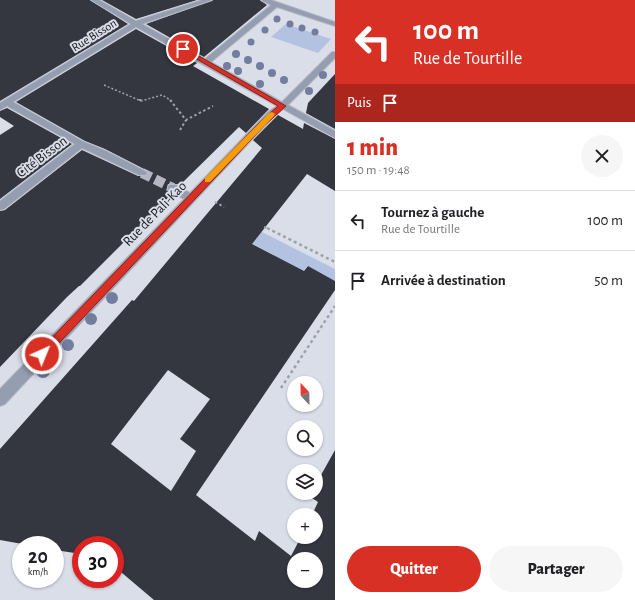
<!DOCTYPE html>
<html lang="fr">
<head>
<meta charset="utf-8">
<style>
	:root { --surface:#fff; --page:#f6f6f6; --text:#202124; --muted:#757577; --line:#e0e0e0; --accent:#d93025 }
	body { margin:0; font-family:"Alegreya Sans",sans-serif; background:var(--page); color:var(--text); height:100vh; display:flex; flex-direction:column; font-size:15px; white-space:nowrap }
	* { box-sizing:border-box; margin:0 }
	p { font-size:13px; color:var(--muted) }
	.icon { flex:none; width:22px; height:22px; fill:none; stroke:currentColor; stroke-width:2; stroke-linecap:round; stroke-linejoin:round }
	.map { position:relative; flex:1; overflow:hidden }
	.drawer { display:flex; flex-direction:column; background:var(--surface); width:300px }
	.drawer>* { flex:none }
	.guide { background:#d93025; color:#fff; overflow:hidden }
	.needle { width:26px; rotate:338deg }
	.tools { position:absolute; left:287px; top:376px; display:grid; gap:8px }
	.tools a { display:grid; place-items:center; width:36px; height:36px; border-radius:50%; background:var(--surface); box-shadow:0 1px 3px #0004; font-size:20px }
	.speed { position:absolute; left:12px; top:536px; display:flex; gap:8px; font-size:20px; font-weight:700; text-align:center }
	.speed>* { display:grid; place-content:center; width:52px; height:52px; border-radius:50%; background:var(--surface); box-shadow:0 1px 3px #0004; line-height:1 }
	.speed small { font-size:10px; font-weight:400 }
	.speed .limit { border:6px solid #d22; background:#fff; color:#111 }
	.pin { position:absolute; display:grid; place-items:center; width:34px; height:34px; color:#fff; margin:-17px; border:2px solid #fff; border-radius:50%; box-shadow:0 1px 4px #0007 }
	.me { position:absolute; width:44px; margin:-22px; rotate:44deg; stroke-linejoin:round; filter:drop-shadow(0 0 3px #0008) }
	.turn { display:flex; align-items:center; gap:14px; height:84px; padding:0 12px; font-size:18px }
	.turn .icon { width:52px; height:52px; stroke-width:2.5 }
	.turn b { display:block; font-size:28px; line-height:34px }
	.then { display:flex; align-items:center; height:38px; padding:0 12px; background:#0003; gap:8px; font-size:15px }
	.round { display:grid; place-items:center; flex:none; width:42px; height:42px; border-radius:21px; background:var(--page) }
	.summary { display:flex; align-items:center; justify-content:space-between; height:68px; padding:0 12px }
	h1 { font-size:24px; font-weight:800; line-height:30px; color:var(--accent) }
	.button { display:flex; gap:8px; margin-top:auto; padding:8px 12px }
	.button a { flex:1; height:46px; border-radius:24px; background:var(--accent); color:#fff; font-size:16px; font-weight:800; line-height:46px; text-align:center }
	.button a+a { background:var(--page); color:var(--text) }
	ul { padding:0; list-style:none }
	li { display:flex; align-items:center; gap:12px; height:60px; padding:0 12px; border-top:1px solid var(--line) }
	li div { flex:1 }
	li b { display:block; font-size:15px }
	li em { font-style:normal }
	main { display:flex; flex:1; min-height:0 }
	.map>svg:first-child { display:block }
	.green { fill:#b4c2e1 }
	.building { fill:#343740; fill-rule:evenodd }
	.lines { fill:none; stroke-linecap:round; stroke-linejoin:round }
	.minor-tunnel { stroke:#b4b7c1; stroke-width:10; stroke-dasharray:10 4.5; stroke-linecap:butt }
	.minor-casing { stroke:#b7bbc5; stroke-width:2 }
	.path-far2 { stroke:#9ea1aa; stroke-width:1.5; stroke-dasharray:2 2; stroke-linecap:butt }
	.path-far1 { stroke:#9ea1aa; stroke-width:2; stroke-dasharray:2.5 2.5; stroke-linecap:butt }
	.path { stroke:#9ea1aa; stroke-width:2.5; stroke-dasharray:3 3; stroke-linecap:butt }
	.minor { fill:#959db0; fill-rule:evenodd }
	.tree { fill:#737e9f }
	.route { fill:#d93025; stroke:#8d1f18 }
	.slow { fill:#f59e0b }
	.labels { text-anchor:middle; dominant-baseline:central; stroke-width:4; stroke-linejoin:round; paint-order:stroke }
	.far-street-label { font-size:12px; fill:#1a1c20; stroke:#dadee9 }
	.street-label { font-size:14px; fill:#1a1c20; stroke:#dadee9 }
</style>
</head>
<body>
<main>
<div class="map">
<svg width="335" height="600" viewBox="0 0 335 600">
	<rect width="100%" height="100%" fill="#dadee9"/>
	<!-- green -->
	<g class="green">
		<polygon points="286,24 331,39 318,53 271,37"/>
		<polygon points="260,231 335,269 335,281 307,266 235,365 265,267 274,255 251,243"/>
	</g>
	<!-- building -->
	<g class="building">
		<polygon points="0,0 90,0 128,24 0,101"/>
		<polygon points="102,0 197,0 136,19"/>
		<polygon points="213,0 260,0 267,5 204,57 146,24"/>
		<polygon points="136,29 197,63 193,66 269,109 246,133 239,127 180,185 177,184 168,184 167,188 168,191 172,194 80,286 79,286 67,297 0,367 0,211 5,210 82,150 138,176 145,176 148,173 146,170 105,149 85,141 16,102"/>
		<polygon points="335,74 335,129 306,113 308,103"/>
		<polygon points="7,108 72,144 0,199 0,135 14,126 0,117 0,111"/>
		<path d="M278 115 303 129 304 123 335 139V191L307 174 252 244 304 271 308 266 335 281V290L196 495 255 541 259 531 291 556 301 537H316V515H312L318 502 309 496 311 493H316V484L335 450V600H154L115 567V545H81V554L55 550V545H28L0 540V449L132 300 134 301 262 148 253 140ZM168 370 210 399 180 439 196 451 171 491 111 444ZM294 559H316V581H294Z"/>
	</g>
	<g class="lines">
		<!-- minor-tunnel -->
		<polyline class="minor-tunnel" points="142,173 173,188"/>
		<!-- minor casing -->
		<g class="minor-casing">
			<polygon id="minor" points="91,0 99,0 136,21 202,0 212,0 142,24 205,59 271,5 261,0 271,0 335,22 335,26 277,7 211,62 282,102 332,52 335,52 335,58 288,105 335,131 335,138 283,109 274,116 5,404 0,406 0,389 184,199 169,191 168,188 169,185 177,185 190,193 268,112 277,106 136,27 13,102 84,142 104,150 145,171 147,173 145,175 139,175 82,148 4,209 0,210 0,201 75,144 7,106 0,110 0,103 131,24"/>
		</g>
		<!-- path-far2 -->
		<polyline class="path-far2" points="104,85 141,101 162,95 172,101"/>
		<!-- path-far1 -->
		<g class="path-far1">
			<polyline points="139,100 144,100"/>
			<polyline points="170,100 186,120 213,106"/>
			<polyline points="180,130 186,120"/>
			<polyline points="215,202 224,207"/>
			<polyline points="264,227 269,229"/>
		</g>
		<!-- path -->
		<g class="path">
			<polyline points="267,228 335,262"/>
			<polyline points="281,388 335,306"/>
		</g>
		<!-- minor -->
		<use href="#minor" class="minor"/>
	</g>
	<!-- trees -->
	<g class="tree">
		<circle cx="277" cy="19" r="3.5"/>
		<circle cx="290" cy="24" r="3.5"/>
		<circle cx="302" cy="28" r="3.5"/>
		<circle cx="265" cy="30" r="3.5"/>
		<circle cx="315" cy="32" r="3.5"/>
		<circle cx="251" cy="42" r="3.5"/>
		<circle cx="236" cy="54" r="4"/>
		<circle cx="248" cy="60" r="4"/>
		<circle cx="227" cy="66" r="4"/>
		<circle cx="260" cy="66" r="4"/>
		<circle cx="238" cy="71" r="4"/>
		<circle cx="272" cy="73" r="4"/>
		<circle cx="323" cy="75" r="4"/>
		<circle cx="284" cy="80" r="4"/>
		<circle cx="260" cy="84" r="4"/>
		<circle cx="309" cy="91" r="4"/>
		<circle cx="112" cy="298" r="6"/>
		<circle cx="91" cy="319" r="6"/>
		<circle cx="68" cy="345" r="6"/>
		<circle cx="43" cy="371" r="7"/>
	</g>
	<!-- route -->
	<polygon class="route" points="181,48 185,48 286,106 264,126 46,357 42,359 39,357 37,354 39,351 259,123 278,106 181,50"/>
	<!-- slow -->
	<polygon class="slow" points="272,112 275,114 274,116 210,182 205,182 205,178 269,113"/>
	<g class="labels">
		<!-- far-street labels -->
		<g class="far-street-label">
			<text transform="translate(94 35) rotate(-32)">Rue Bisson</text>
		</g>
		<!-- street labels -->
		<g class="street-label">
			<text transform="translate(42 157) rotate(-37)">Cité Bisson</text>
			<text transform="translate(155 214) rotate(-46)">Rue de Pali-Kao</text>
		</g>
	</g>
</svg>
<div class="tools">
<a><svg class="needle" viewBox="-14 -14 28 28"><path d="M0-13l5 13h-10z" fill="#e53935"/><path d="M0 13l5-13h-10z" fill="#757577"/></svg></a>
<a><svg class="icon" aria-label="search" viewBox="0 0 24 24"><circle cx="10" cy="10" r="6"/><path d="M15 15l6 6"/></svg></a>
<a><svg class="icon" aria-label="layers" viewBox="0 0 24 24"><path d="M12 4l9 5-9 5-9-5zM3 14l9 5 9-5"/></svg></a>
<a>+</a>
<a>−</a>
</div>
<div class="speed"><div>20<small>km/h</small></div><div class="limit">30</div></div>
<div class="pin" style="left:183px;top:49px;background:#d93025"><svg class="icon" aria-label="arrive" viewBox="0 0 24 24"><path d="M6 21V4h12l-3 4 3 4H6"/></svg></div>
<svg class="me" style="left:42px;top:354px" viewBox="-20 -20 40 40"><circle r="17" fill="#d93025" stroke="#fff" stroke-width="3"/><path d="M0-11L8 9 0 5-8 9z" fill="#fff"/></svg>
</div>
<section class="drawer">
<div class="guide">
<div class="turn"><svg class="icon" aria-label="left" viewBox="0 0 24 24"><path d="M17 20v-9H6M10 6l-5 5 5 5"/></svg><div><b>100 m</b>Rue de Tourtille</div></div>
<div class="then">Puis<svg class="icon" aria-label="arrive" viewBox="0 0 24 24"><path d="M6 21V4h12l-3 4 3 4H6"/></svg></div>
</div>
<div class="summary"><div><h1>1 min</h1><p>150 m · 19:48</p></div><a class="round"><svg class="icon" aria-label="close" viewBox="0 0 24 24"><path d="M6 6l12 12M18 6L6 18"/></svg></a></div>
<ul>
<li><svg class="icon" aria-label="left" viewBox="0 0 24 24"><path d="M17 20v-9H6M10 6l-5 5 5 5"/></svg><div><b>Tournez à gauche</b><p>Rue de Tourtille</p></div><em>100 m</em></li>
<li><svg class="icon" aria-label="arrive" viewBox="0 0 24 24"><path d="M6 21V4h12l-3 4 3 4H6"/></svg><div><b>Arrivée à destination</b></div><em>50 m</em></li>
</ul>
<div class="button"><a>Quitter</a><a>Partager</a></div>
</section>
</main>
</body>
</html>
